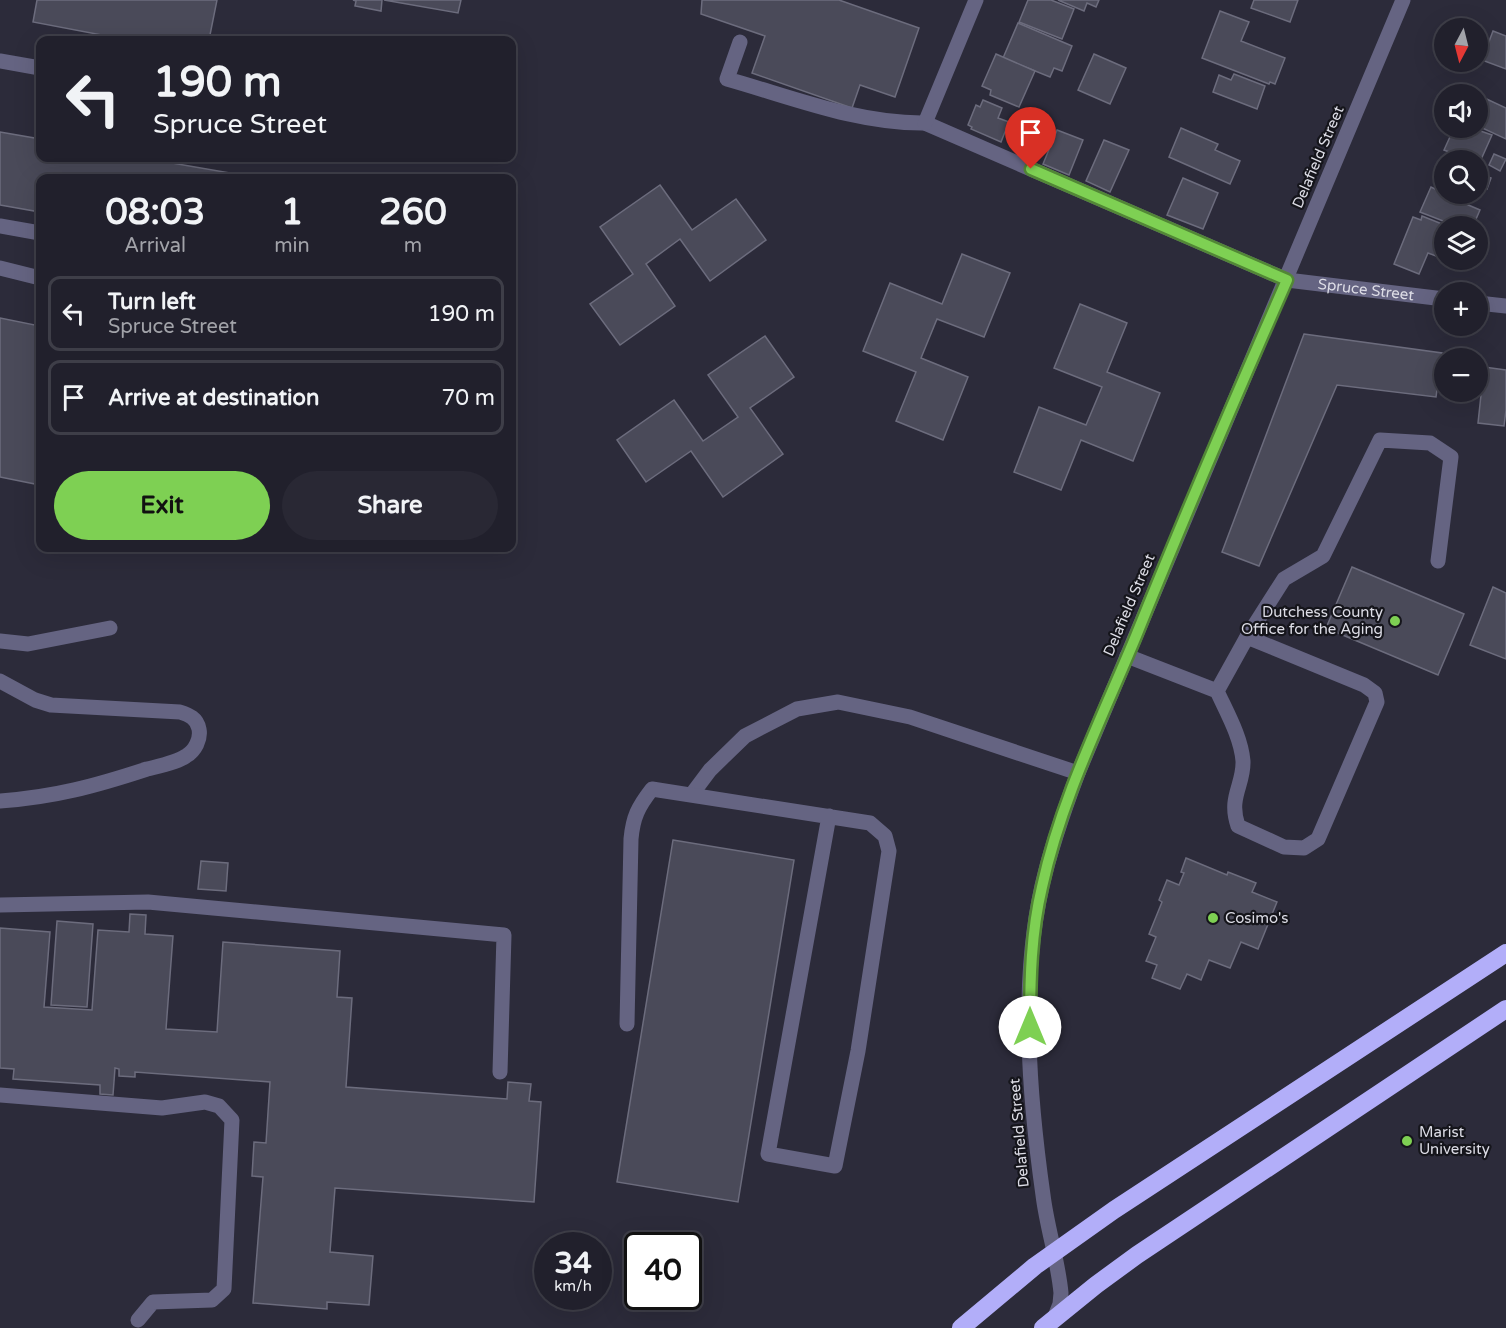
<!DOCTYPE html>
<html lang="en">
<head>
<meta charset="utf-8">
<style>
	:root { --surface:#21202c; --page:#292834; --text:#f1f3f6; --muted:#a2a3a9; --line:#3e3e48; --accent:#7ed053 }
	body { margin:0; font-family:"Varela Round",sans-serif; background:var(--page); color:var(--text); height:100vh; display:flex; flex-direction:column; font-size:22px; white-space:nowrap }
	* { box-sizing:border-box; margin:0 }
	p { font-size:20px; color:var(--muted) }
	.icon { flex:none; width:33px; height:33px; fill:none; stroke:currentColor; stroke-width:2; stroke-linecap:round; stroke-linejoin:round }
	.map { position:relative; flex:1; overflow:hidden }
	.details { position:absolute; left:36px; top:174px; width:480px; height:378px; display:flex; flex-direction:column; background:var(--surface); border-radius:12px; box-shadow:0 6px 24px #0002,0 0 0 2px var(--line) }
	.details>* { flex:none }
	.top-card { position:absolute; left:36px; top:36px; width:480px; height:126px; border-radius:12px; box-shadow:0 6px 24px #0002,0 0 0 2px var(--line); background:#21202c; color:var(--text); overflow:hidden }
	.needle { width:39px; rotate:187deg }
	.controls { position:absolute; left:1434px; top:18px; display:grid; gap:12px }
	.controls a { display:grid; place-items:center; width:54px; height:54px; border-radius:50%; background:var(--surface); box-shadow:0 6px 24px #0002,0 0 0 2px var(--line); font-size:30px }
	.speed { position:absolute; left:534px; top:1232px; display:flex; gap:12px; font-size:30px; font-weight:700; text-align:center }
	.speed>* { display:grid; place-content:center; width:78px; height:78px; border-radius:50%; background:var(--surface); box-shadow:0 6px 24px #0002,0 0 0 2px var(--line); line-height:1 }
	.speed small { font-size:15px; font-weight:400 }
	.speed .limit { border:3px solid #111; border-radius:9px; background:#fff; color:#111 }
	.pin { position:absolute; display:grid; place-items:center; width:51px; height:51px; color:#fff; margin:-62px -26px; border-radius:50% 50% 50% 0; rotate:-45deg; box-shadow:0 0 6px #0007 }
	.pin .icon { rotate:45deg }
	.me { position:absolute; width:66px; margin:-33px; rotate:0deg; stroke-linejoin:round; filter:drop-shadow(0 0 4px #0008) }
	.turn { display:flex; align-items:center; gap:21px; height:126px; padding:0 18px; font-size:27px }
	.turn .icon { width:78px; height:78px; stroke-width:2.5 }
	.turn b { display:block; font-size:42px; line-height:51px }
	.eta { display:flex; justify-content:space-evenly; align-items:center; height:102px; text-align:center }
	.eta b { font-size:36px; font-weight:700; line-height:42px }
	.action { display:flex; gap:12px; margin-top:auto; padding:12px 18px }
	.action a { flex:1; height:69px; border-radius:36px; background:var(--accent); color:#111; font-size:24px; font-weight:700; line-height:69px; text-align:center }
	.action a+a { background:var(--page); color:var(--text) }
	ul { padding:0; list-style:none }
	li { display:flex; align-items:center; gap:18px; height:75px; margin:0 12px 9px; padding:0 6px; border:3px solid var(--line); border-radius:12px }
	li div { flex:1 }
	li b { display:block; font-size:22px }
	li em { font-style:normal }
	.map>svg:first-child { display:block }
	.building { fill:#4a4a59; stroke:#6c6c7d; stroke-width:1.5 }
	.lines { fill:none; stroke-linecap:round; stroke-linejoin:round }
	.minor { stroke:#656482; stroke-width:15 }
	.highway { stroke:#b2aef9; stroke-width:18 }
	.route-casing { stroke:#528736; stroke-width:15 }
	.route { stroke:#7ed053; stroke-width:10 }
	.poi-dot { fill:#7ed053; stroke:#15151b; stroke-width:2 }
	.labels { text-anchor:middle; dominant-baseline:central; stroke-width:4.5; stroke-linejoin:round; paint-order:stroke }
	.street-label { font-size:15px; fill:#dddde6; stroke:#15151b }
	.poi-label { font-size:15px; fill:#dddde6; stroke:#15151b; text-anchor:start }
</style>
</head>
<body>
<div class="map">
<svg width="1506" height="1328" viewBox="0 0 1506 1328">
	<rect width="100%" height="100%" fill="#2c2b3a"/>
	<!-- building -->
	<g class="building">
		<polygon points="37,0 217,0 209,40 128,40 33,22"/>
		<polygon points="353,0 382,0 381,11 355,6 356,1"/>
		<polygon points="384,0 461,0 458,13"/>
		<polygon points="702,0 839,0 919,28 895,97 860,85 852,108 752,73 765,36 701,14"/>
		<polygon points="1028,0 1051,0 1074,9 1062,39 1019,22"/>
		<polygon points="1058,0 1099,0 1096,7 1087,3 1084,11"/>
		<polygon points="1254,0 1298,0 1290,22 1251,8"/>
		<polygon points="1220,11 1249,22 1241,41 1285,58 1275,84 1270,82 1269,84 1202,58"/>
		<polygon points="1018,23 1072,46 1062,71 1054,68 1050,77 1003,58"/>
		<polygon points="1493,31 1506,36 1506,69 1482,60"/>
		<polygon points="996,54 1035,71 1019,107 990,95 991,90 982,86"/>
		<polygon points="1094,54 1126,68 1110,104 1078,90"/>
		<polygon points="1234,74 1265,86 1257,109 1213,92 1219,75 1231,80"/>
		<polygon points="1478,95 1506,108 1506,139 1478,126"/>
		<polygon points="983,100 1002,108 998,118 1009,122 1001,142 971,129 972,127 968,125 976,105 980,107"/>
		<polygon points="1181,128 1218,144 1215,150 1240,161 1230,184 1169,157"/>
		<polygon points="1454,128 1472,128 1492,135 1479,164 1478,160 1470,160 1444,150"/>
		<polygon points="1057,130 1083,140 1069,175 1043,164"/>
		<polygon points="0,132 40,139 40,158 143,158 259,178 40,178 40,212 0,205"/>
		<polygon points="1104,140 1129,150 1110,192 1086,181"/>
		<polygon points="1494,154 1506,159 1500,171 1489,165"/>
		<polygon points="1478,174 1491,178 1487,189 1478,185"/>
		<polygon points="1183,178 1218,193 1203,229 1167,215"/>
		<polygon points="1438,181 1444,184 1444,194 1470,194 1466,204 1480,210 1473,226 1456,226 1420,212 1431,187 1435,189"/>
		<polygon points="660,185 692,230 736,199 766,240 710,281 680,239 646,264 675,306 620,345 590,304 633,274 600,227"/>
		<polygon points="1422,216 1447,226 1444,226 1444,259 1428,253 1419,274 1394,264 1413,217 1421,220"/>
		<polygon points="962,254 1010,273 984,337 937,319 921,358 968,377 943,440 896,421 916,372 863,351 890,283 942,304"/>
		<polygon points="1080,304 1127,323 1107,372 1160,393 1133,461 1081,440 1061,490 1014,472 1039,407 1086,425 1102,387 1054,368"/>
		<polygon points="0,318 40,326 40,485 0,477"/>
		<polygon points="1304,334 1442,353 1436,397 1337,385 1259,566 1222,552"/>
		<polygon points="765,336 794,377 750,408 783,454 723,497 691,451 646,482 617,440 674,400 703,441 738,417 708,375"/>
		<polygon points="1484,367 1506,370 1506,410 1504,426 1478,423"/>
		<polygon points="1352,567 1464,614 1438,675 1326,628"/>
		<polygon points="1493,587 1506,593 1506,659 1470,645"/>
		<polygon points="673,840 794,860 738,1202 617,1182"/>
		<polygon points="1186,858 1227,875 1228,872 1256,883 1252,892 1277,902 1258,949 1241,942 1230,968 1209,960 1201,980 1187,974 1180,989 1152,978 1157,965 1146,961 1156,937 1149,934 1162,902 1159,900 1167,880 1179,885 1184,873 1181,872"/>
		<polygon points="201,861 228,863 226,891 198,889"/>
		<polygon points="130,914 146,915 145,934 173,936 166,1029 217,1032 223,942 340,951 337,997 352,998 346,1087 507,1099 508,1082 531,1084 529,1101 541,1102 534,1202 335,1188 330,1252 373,1256 369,1305 327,1302 327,1309 253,1303 263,1177 252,1176 254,1142 266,1143 270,1082 135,1072 135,1077 119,1076 119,1069 115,1068 113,1095 100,1094 100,1085 13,1079 14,1069 0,1068 0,928 50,932 44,1007 92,1010 98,930 129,932"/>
		<polygon points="57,921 93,924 87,1007 51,1005"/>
	</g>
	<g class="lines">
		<!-- minor -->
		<g class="minor">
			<path id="s1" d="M740 42 727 79C791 97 858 124 925 123L1287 280 1444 299"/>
			<polyline points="0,61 40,68"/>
			<polyline points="925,123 976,0"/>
			<polyline points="0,226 40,233"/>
			<polyline points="0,268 40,278"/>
			<polyline points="1478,303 1506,306"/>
			<polyline points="1247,637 1284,579 1323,556 1380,440 1430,443 1451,457 1438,561"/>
			<polyline points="0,641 28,644 110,628"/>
			<path d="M1127 656 1217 691 1247 637 1364 685 1375 693 1377 702 1318 839 1304 848 1284 847 1238 826C1228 797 1244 785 1243 761 1241 737 1227 713 1217 691"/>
			<path d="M0 681 35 700 51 705 180 712C189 715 197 718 199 729 201 739 195 751 186 756 176 763 159 766 147 769 95 786 55 797 0 801"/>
			<polyline points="692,794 710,770 745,736 797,709 838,702 910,717 1078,773"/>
			<polyline points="0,905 148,902 504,935 500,1072"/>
			<path d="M627 1024 631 839C633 817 638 807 652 789L870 823 885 836 889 851 858 1051 835 1166 768 1154 829 816"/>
			<polyline points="0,1095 162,1108 205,1102 219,1106 232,1120 224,1289 212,1300 153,1302 138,1320"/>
			<path d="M1054 1319 1060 1304 1061 1293C1058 1260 1047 1228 1043 1195 1029 1096 1020 984 1042 886 1051 847 1064 810 1078 773L1403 0"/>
		</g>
		<!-- highway -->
		<g class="highway">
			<polyline points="961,1328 1035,1266 1114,1210 1506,953"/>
			<polyline points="1043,1328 1096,1285 1137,1255 1506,1009"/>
		</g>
	</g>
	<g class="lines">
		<!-- route casing -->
		<g class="route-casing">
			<path id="route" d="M1030 1027C1030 980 1031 933 1042 887 1061 799 1102 718 1136 636 1184 517 1235 398 1287 280L1031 169"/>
		</g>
		<!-- route -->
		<use href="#route" class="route"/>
	</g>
	<!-- markers -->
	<g class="poi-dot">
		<circle cx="1395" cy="621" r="6"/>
		<circle cx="1213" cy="918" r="6"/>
		<circle cx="1407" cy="1141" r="6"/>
	</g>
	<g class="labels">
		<!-- street labels -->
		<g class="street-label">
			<text transform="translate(1318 157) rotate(-67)">Delafield Street</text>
			<text stroke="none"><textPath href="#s1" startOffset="717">Spruce Street</textPath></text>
			<text transform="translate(1129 605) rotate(-67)">Delafield Street</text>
			<text transform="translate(1019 1133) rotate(-95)">Delafield Street</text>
		</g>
		<!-- poi labels -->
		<g class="poi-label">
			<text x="1383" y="612" text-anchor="end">Dutchess County<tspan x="1383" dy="17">Office for the Aging</tspan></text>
			<text x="1225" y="918">Cosimo's</text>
			<text x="1419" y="1132">Marist<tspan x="1419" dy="17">University</tspan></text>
		</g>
	</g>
</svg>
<div class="controls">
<a><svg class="needle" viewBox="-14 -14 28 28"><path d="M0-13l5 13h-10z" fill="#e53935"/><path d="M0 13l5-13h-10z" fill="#a2a3a9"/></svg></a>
<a><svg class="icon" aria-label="sound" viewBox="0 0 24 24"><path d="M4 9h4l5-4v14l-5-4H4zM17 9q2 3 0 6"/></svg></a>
<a><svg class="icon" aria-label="search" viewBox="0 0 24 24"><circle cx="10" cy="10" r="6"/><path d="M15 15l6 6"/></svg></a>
<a><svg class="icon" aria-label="layers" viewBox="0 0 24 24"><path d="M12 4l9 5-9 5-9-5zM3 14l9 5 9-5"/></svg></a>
<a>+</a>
<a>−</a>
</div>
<div class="speed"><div>34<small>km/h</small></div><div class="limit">40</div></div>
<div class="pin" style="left:1031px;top:169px;background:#d93025"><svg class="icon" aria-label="arrive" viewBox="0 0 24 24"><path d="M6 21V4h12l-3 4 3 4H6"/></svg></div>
<svg class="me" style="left:1030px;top:1027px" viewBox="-20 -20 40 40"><circle r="19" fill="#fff"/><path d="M0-13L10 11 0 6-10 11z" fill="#7ed053"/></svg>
<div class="top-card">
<div class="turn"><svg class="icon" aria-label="left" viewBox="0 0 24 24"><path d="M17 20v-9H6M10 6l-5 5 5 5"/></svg><div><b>190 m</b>Spruce Street</div></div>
</div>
<section class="details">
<div class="eta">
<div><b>08:03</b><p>Arrival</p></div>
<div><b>1</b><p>min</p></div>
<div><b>260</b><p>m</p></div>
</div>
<ul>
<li><svg class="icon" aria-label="left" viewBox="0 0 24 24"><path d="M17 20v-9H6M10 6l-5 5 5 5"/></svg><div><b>Turn left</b><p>Spruce Street</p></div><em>190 m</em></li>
<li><svg class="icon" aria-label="arrive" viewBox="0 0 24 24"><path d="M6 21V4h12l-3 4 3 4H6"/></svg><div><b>Arrive at destination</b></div><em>70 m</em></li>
</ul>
<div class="action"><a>Exit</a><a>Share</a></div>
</section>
</div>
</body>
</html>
